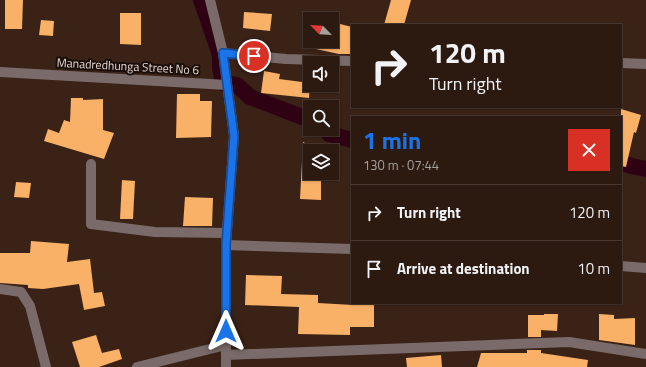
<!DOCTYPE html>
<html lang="en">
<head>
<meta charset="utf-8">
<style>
	:root { --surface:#2c1a11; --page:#34231a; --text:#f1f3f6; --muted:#a6a19f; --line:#483831; --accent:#1a73e8 }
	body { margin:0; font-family:"Titillium Web",sans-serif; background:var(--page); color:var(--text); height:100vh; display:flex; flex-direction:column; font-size:15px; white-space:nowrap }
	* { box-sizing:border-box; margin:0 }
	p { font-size:13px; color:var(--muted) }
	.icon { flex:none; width:22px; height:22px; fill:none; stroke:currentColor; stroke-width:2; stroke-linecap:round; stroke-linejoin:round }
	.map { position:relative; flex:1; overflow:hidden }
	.panel { position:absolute; left:351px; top:116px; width:271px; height:188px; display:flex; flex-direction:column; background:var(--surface); border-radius:0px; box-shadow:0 1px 3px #0004,0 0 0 1px var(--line) }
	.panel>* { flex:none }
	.hud { position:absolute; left:351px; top:24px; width:271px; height:84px; border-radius:0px; box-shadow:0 1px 3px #0004,0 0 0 1px var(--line); background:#2c1a11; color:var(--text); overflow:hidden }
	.needle { width:26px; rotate:294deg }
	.fabs { position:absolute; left:303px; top:12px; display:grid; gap:8px }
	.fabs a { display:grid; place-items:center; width:36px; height:36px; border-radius:0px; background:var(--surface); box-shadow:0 1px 3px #0004,0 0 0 1px var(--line); font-size:20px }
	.pin { position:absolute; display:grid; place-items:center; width:34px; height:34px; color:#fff; margin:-17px; border:2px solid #fff; border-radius:50%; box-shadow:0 1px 4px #0007 }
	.me { position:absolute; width:44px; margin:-22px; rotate:0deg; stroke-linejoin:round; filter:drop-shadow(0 0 3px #0008) }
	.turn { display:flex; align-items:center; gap:14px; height:84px; padding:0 12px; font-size:18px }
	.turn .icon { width:52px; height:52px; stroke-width:2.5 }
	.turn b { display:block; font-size:28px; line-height:34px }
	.round { display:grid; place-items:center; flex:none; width:42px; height:42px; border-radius:0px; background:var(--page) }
	.head { display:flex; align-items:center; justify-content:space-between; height:68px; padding:0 12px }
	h1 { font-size:24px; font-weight:700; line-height:30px; color:var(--accent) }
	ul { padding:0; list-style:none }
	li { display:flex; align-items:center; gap:12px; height:56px; padding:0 12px; border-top:1px solid var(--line) }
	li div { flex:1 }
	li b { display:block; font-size:15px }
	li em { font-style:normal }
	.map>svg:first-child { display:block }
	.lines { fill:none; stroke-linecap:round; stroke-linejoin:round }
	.canal { stroke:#2e0213; stroke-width:16 }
	.building { fill:#f9b067 }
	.minor { stroke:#7a6b6a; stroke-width:10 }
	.route-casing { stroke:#114b97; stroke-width:10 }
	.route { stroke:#1a73e8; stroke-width:7 }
	.labels { text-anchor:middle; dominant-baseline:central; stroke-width:4; stroke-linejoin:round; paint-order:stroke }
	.street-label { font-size:12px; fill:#e6d5ce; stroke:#190e0a }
</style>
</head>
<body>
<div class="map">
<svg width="646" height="367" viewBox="0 0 646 367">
	<rect width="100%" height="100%" fill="#3a2217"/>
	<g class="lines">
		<!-- canal -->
		<g class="canal">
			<polyline points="201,0 220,55 220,68 223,83 237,85 250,97 310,120"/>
			<polyline points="325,129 329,134 352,140"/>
			<polyline points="621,162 631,166 646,169"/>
		</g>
	</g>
	<!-- building -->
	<g class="building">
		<polygon points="5,0 23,0 22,29 5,29"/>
		<polygon points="391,0 411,0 404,25 384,25"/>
		<polygon points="244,12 272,14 270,31 243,28"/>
		<polygon points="120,13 141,13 141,45 120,44"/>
		<polygon points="41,20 54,21 53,36 39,35"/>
		<polygon points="332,22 352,27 352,54 339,54 302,46 303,41 332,41"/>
		<polygon points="264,71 280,74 279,79 310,83 309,98 261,93"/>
		<polygon points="177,94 200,94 200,101 212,101 211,137 176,138"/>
		<polygon points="71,98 83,98 83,100 103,99 103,130 114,133 104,159 44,141 48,129 59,133 64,120 70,122"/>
		<polygon points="621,109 641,115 636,133 634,132 626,167 621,166"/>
		<polygon points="303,142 321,151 310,151 310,173 321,173 321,200 300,199"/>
		<polygon points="122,180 135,181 133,219 120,219"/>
		<polygon points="16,182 31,183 29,198 14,197"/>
		<polygon points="185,197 213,198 212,226 183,226"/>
		<polygon points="31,241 69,244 67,262 90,259 94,293 102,292 105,306 84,310 79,284 43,289 28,288 28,285 0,283 0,253 30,253"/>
		<polygon points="246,275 282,276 281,294 318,295 318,303 353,305 353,303 374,303 374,327 350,327 350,335 298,334 299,307 245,305"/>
		<polygon points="544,314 558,314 557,331 541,330 541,337 528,337 528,315 544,315"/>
		<polygon points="599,314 614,315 614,319 635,318 635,345 599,340"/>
		<polygon points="96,335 102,353 119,349 122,359 99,367 80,367 72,342"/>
		<polygon points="527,350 541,350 541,353 588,360 587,367 477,367 481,353 527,353"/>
		<polygon points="441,355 442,367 407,367 406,358"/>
	</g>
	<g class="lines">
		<!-- minor -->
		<g class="minor">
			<polyline points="210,0 223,53 234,136 226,245 226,367"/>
			<polyline points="223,53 286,59 352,61"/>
			<polyline points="621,63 646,64"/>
			<polyline points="0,72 227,85"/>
			<polyline points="91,164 91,224 155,232 227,233"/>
			<polyline points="226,245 352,249"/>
			<polyline points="621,266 646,268"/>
			<polyline points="0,289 21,292 30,306 46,367"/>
			<polyline points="226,355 569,342 646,354"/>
			<polyline points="137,367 226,345"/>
		</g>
	</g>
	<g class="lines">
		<!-- route casing -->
		<g class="route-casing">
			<polyline id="route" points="226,331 226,245 234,136 223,53 254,56"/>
		</g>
		<!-- route -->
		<use href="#route" class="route"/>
	</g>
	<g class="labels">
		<!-- street labels -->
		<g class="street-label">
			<text transform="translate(128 66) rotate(3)">Manadredhunga Street No 6</text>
		</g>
	</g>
</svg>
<div class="fabs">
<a><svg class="needle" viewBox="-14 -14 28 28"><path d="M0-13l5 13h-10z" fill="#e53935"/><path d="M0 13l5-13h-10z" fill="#a6a19f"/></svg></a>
<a><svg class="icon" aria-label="sound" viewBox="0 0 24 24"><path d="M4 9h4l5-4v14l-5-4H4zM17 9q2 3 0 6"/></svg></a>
<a><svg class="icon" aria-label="search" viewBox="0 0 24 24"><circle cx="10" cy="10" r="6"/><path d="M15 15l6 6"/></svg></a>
<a><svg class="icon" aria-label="layers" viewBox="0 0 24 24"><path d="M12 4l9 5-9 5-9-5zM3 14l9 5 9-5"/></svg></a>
</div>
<div class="pin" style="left:254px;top:56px;background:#d93025"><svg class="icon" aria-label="arrive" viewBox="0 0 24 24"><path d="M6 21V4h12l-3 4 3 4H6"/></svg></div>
<svg class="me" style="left:226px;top:331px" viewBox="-20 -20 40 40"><path d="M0-17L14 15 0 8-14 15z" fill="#1a73e8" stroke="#fff" stroke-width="4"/></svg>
<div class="hud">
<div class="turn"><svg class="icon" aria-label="right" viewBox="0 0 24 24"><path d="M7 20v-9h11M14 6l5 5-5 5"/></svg><div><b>120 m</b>Turn right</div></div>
</div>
<section class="panel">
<div class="head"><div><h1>1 min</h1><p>130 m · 07:44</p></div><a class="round" style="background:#d93025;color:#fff"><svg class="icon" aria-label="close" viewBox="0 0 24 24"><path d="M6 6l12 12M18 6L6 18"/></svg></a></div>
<ul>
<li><svg class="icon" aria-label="right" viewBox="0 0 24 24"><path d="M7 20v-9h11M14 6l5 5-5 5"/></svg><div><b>Turn right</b></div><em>120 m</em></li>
<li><svg class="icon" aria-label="arrive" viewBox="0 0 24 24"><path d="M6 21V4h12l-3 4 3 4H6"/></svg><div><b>Arrive at destination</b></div><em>10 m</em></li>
</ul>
</section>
</div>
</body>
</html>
